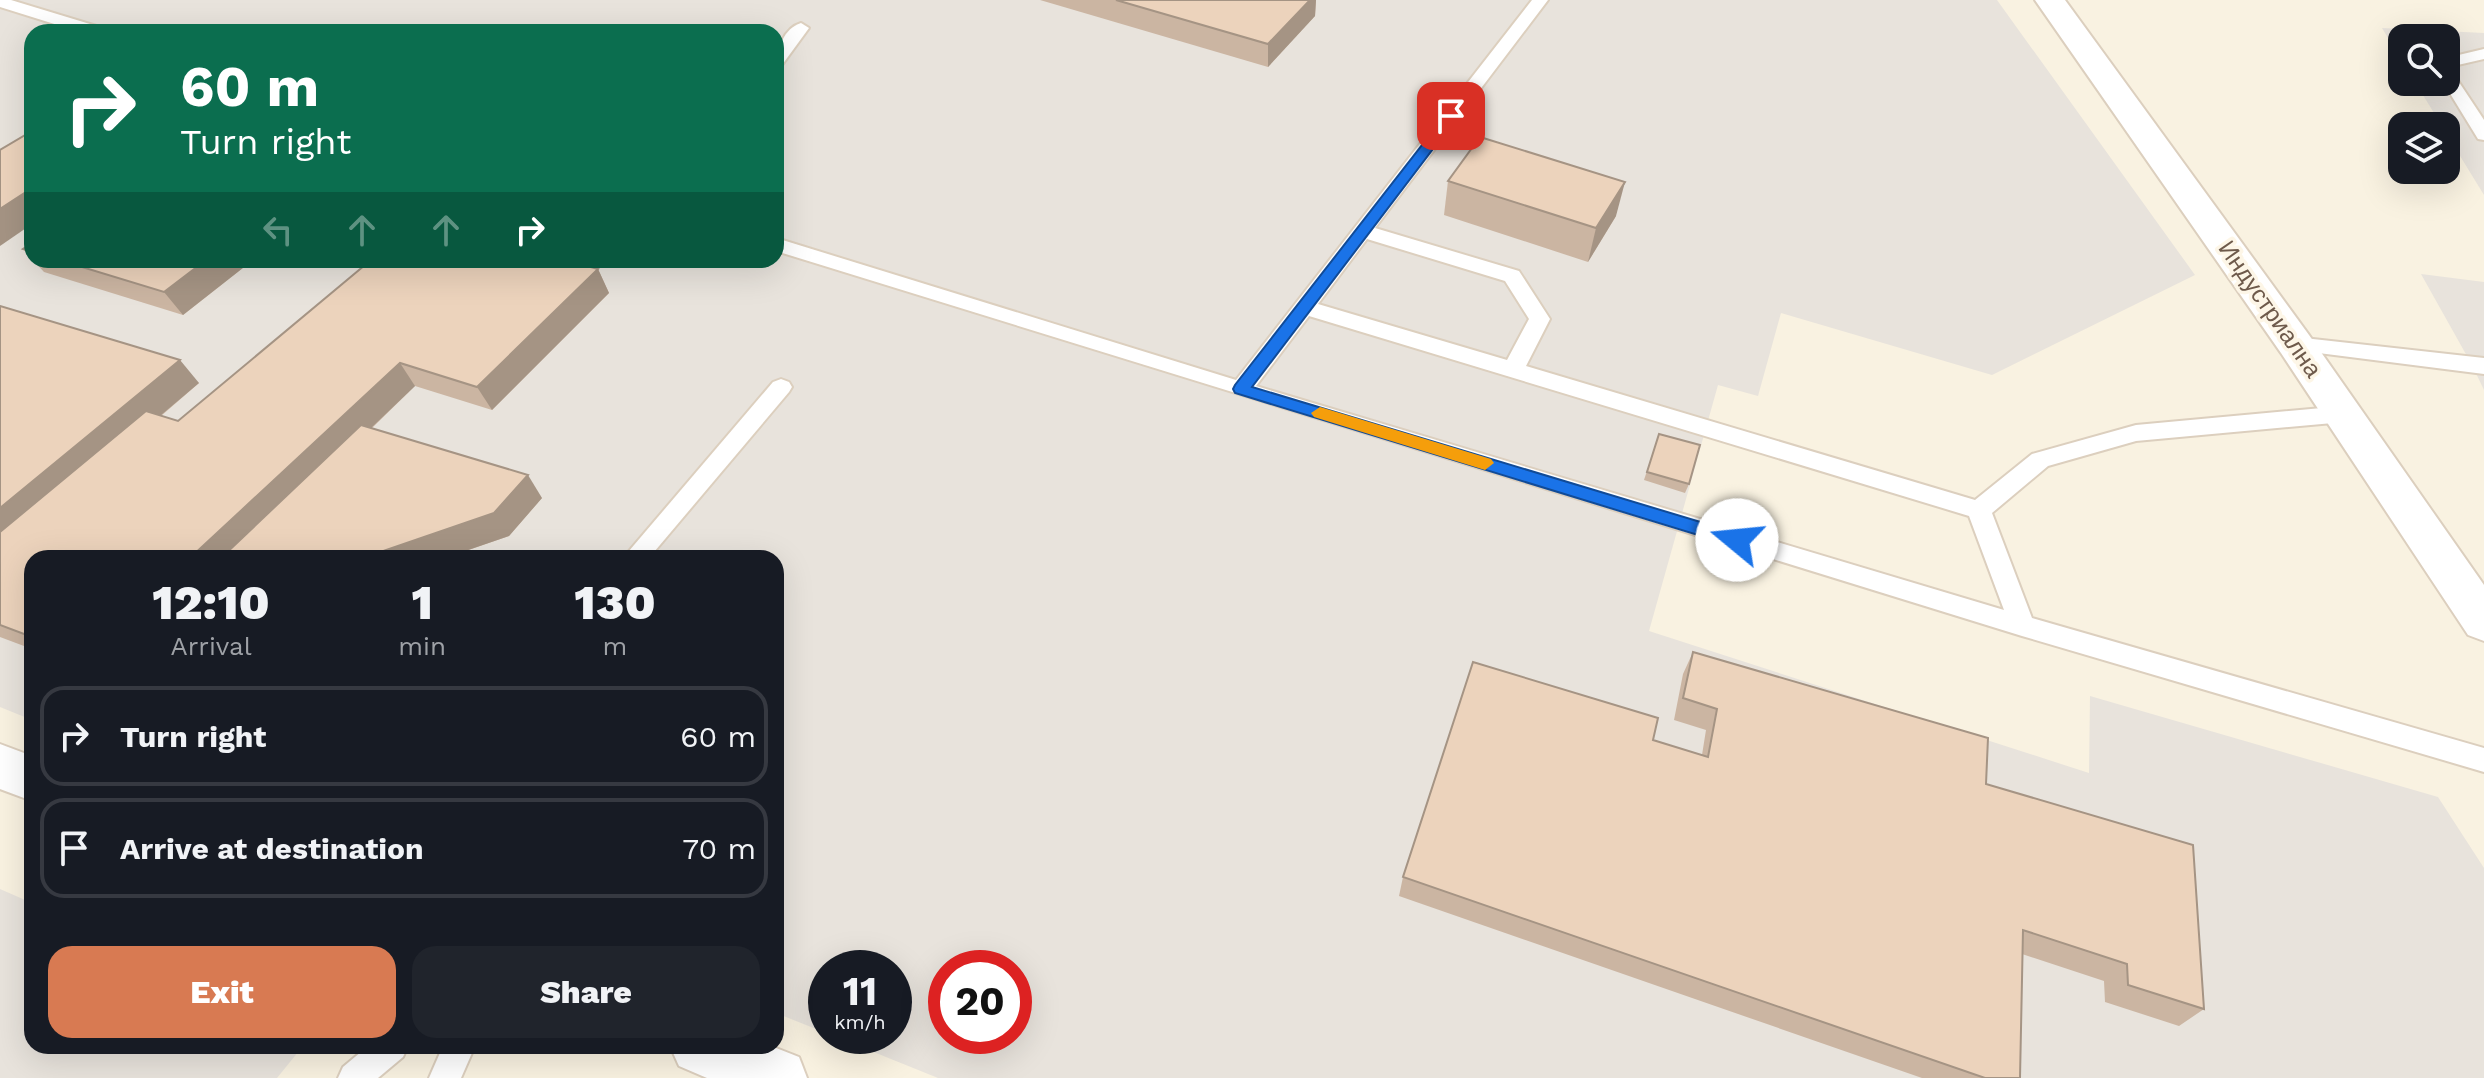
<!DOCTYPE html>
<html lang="en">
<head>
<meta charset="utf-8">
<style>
	:root { --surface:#171b24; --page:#20242c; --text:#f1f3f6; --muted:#9ea1a6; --line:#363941; --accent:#d87a52 }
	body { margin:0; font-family:"Work Sans",sans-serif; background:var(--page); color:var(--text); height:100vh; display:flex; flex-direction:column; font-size:30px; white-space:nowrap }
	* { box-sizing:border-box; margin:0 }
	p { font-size:26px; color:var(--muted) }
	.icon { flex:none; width:44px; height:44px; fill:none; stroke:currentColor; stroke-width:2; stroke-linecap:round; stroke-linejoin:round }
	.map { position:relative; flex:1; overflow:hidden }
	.details { position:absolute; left:24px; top:550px; width:760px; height:504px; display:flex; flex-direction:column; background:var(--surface); border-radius:24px; box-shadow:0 8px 32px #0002 }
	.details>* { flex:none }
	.top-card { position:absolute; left:24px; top:24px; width:760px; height:244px; border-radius:24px; box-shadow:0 8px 32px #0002; background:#0b6e4f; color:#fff; overflow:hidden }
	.tools { position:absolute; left:2388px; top:24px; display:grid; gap:16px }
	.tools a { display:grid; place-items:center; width:72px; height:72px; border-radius:16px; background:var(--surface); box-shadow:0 8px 32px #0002; font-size:40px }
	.speed { position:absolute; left:808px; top:950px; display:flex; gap:16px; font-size:40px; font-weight:700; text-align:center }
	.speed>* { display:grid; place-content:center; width:104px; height:104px; border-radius:50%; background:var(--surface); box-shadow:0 8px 32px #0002; line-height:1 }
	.speed small { font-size:20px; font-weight:400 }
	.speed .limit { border:12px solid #d22; background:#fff; color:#111 }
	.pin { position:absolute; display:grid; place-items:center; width:68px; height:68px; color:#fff; margin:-34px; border-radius:16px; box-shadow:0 4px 12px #0006 }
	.me { position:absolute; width:88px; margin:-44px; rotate:287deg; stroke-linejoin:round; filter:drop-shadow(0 0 6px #0008) }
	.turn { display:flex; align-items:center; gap:28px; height:168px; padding:0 24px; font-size:36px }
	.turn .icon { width:104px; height:104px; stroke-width:2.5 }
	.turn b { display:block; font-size:56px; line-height:68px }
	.lanes { display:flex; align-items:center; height:76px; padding:0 24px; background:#0003; justify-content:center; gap:40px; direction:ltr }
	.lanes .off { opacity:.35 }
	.eta { display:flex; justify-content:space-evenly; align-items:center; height:136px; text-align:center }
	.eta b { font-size:48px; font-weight:800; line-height:56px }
	.action { display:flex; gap:16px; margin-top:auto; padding:16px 24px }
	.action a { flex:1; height:92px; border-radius:24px; background:var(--accent); color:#fff; font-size:32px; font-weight:800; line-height:92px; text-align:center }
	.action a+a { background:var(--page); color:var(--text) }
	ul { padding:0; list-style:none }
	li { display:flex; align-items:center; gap:24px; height:100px; margin:0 16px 12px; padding:0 8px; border:4px solid var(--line); border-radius:24px }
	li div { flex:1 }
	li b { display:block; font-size:30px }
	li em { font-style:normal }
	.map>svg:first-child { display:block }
	.industrial { fill:#e8e3dc; fill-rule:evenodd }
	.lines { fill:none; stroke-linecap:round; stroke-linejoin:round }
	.lane-casing { stroke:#dccfbe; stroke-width:4 }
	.street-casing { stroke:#dccfbe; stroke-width:4 }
	.lane { fill:#fff; fill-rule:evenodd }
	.street { fill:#fff; fill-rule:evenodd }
	.wall { fill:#cbb5a2 }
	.shaded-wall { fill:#a59484 }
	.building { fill:#ecd3bc; stroke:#a59484; stroke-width:2 }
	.route { fill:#1a73e8; stroke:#114b97; stroke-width:2 }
	.slow { fill:#f59e0b }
	.labels { text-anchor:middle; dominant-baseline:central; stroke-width:7; stroke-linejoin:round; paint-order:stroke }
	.street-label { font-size:24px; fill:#6e5a4b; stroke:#fdf6e7 }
</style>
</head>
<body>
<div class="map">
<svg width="2484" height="1078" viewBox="0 0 2484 1078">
	<rect width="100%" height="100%" fill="#f9f2e1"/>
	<!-- industrial -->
	<g class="industrial">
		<path d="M0 0H1997L2195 275 1992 375 1781 313 1758 396 1718 385 1649 631 2089 773 2090 696 2438 797 2484 868V1078H938L834 1036H894V968H826V1033L776 1013V558H32V720L0 707ZM32 32H776V260H32ZM946 968H1014V1036H946Z"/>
		<polygon points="2382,28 2484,33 2484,195 2446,133 2446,126 2442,126 2415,82 2446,82 2446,38 2402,38 2402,61"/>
		<polygon points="2421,274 2484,282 2484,390 2472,365"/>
		<polygon points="0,889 32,903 32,1046 303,1046 277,1078 0,1078"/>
	</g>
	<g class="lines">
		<!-- lane casing -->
		<g class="lane-casing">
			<g id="lane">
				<polygon points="0,0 11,0 103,28 105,32 80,32 0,7"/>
				<path d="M1532 0H1548L1375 228 1519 271 1550 319 1526 366 1975 500 2032 454 2136 425 2344 406 2352 408 2355 414 2352 420 2344 422 2136 441 2048 466 1992 513 2032 618 2484 748V772L2022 636 776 251V238L1236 380ZM1367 239 1505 281 1529 319 1507 360 1318 304ZM1309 316 1969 516 2004 610 1256 386Z"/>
				<path d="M801 23 809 28 782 65 776 66C776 50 784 28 801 23Z"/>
				<polygon points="2484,49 2484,59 2449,67 2484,120 2484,140 2478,139 2443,82 2446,82 2446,58"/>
				<polygon points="2295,337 2484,358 2484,374 2287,349 2284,344 2287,339"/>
				<polygon points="781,379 789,382 792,387 789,392 649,558 623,558 773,382"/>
				<polygon points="368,1046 408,1046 403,1057 378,1078 338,1078 343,1067"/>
				<polygon points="443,1046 475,1046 461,1078 429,1078"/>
			</g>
		</g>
		<!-- street casing -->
		<g class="street-casing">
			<g id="street">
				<polygon points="2035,0 2065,0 2309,335 2484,585 2484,641 2468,635 2281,353"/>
				<polygon points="0,744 32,756 32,801 0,789"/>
				<polygon points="670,1046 771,1046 799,1057 807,1078 707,1078 679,1066"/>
			</g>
		</g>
		<!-- lane -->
		<use href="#lane" class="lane"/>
		<!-- street -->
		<use href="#street" class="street"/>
	</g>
	<!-- wall -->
	<g class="wall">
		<polygon points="1040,0 1316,0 1315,16 1268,67"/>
		<polygon points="1448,181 1616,216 1588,262 1444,215"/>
		<polygon points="32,243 32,259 23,249"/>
		<polygon points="33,260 253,260 183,315 44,272"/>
		<polygon points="598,269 609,293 492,410 415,386 372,428 542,498 509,536 445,558 32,558 32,649 0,637 0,306 199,383 161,416 178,421"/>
		<polygon points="1659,434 1689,484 1685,493 1644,480"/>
		<polygon points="1693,652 1986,784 2204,1009 2179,1026 2105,1002 2104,981 2022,954 2020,1078 1922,1078 1399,896 1403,877 1702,755 1706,730 1674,720 1683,674"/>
	</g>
	<!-- shaded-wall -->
	<g class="shaded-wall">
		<polygon points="1310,0 1316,0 1315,16 1268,67 1268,44"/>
		<polygon points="1625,182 1616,216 1588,262 1596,228"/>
		<polygon points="32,188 32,224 0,246 0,209"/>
		<polygon points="206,260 253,260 183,315 164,292"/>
		<polygon points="598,269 609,293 492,410 477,387"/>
		<polygon points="180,360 199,383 0,551 0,508"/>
		<polygon points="400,363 415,386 235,558 190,558"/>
		<polygon points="528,475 542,498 509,536 445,558 363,558"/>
	</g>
	<!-- building -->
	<g class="building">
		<polygon points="1116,0 1310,0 1268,44"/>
		<polygon points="32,131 32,188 0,209 0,150"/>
		<polygon points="1480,137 1625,182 1596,228 1448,181"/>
		<polygon points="32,243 32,252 23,249"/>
		<polygon points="59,260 206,260 164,292"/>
		<polygon points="371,260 565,260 598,269 477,387 400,363 190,558 32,558 32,637 0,625 0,532 146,411 178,421"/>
		<polygon points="0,306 180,360 0,508"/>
		<polygon points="361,425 528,475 494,513 363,558 221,558"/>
		<polygon points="1659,434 1700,445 1689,484 1647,472"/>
		<polygon points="1693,652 1988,738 1986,784 2193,845 2204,1009 2128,985 2127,964 2023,930 2020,1078 1985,1078 1403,877 1473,662 1658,718 1653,740 1708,757 1717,709 1683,698"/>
	</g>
	<!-- route -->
	<polygon class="route" points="1447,113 1458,116 1252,387 1737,533 1744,535 1746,540 1744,545 1737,547 1235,393 1233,389 1235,385"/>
	<!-- slow -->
	<polygon class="slow" points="1320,407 1491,459 1494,463 1485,470 1314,417 1311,413"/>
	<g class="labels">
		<!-- street labels -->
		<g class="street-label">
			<text transform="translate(2270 309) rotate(55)">Индустриална</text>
		</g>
	</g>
</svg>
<div class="tools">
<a><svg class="icon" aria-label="search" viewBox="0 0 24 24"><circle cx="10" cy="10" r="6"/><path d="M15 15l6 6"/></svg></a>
<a><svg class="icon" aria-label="layers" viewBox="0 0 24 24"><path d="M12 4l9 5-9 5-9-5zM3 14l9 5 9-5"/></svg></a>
</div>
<div class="speed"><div>11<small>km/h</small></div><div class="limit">20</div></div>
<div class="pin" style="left:1451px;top:116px;background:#d93025"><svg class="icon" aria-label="arrive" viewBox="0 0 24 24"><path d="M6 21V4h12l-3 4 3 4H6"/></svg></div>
<svg class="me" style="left:1737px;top:540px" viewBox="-20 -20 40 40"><circle r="19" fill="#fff"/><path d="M0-13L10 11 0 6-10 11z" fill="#1a73e8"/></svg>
<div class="top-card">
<div class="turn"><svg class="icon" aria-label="right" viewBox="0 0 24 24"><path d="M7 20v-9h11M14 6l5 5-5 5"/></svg><div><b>60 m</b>Turn right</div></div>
<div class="lanes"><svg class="icon off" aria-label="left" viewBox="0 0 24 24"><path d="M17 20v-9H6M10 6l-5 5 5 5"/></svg><svg class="icon off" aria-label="ahead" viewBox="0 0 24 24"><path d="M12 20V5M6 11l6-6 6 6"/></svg><svg class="icon off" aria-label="ahead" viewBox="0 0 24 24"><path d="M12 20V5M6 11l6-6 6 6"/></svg><svg class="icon" aria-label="right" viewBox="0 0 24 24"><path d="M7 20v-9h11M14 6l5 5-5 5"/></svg></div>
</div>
<section class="details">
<div class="eta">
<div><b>12:10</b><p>Arrival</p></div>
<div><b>1</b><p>min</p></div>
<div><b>130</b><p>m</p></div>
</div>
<ul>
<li><svg class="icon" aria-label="right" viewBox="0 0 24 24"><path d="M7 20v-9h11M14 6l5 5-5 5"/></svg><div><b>Turn right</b></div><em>60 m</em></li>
<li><svg class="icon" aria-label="arrive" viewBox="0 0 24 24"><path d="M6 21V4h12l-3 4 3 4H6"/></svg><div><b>Arrive at destination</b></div><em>70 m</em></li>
</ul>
<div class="action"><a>Exit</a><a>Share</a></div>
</section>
</div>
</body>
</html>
